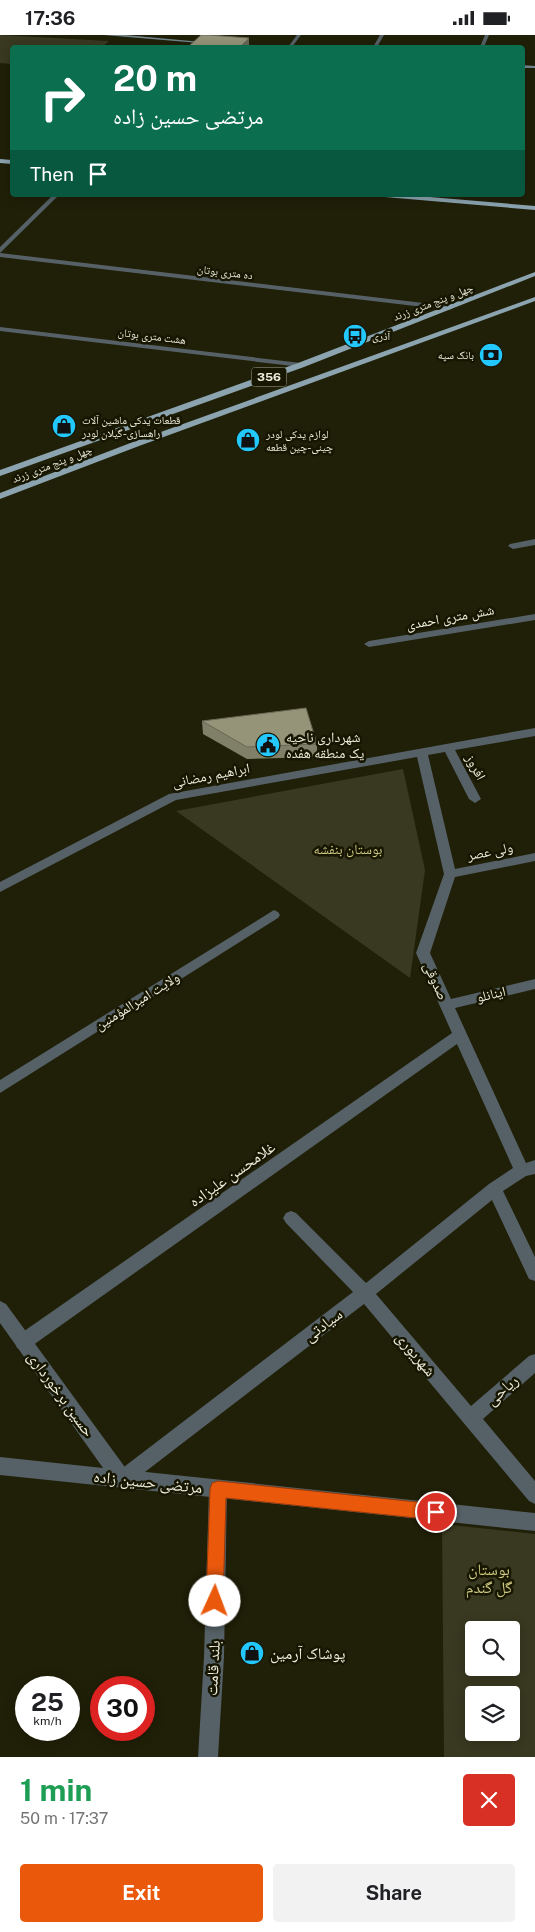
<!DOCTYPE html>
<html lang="en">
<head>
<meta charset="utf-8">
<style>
	:root { --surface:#fff; --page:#f2f2f2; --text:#202124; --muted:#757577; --accent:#ea580c }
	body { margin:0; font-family:"Public Sans","Noto Naskh Arabic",sans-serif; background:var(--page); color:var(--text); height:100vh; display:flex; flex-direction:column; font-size:19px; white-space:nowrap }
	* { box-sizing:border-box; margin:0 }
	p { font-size:16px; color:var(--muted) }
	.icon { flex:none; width:28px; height:28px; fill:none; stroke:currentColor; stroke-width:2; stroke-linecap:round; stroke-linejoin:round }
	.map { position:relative; height:1722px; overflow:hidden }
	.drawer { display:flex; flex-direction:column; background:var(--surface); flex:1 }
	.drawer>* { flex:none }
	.hud { position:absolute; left:10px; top:10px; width:515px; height:152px; border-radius:5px; box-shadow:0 2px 12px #0003; background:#0b6e4f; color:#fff; overflow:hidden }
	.buttons { position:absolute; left:465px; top:1586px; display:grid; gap:10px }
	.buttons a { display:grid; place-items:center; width:55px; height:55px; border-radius:5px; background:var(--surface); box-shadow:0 2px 12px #0003; font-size:25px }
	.speed { position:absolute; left:15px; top:1641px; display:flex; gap:10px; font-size:25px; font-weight:700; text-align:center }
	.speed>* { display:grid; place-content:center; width:65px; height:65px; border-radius:50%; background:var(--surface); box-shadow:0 2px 12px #0003; line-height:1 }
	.speed small { font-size:12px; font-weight:400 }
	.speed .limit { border:8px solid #d22; background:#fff; color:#111 }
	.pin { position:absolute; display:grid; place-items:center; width:42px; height:42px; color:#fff; margin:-21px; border:2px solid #fff; border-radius:50%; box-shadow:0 1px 5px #0007 }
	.me { position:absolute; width:55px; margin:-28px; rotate:2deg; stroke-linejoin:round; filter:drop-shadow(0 0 4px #0008) }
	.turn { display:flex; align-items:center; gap:18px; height:105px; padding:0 20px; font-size:22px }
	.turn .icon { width:65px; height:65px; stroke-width:2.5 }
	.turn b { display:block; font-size:35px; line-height:42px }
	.then { display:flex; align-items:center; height:48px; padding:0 20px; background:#0003; gap:10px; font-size:19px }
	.round { display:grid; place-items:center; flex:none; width:52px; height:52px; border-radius:5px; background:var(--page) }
	.overview { display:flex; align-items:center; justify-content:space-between; height:85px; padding:0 20px }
	h1 { font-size:30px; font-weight:700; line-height:38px; color:#1e9e55 }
	.button { display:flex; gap:10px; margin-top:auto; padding:10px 20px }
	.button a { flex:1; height:58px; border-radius:5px; background:var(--accent); color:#fff; font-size:20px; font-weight:700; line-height:58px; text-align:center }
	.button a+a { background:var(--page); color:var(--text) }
	.status { display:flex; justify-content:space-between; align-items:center; height:35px; padding:0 25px; background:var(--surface); direction:ltr }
	.status svg { height:14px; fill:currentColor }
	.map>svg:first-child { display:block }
	.green { fill:#393820; fill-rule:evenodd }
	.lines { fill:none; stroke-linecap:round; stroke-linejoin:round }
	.minor { fill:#556166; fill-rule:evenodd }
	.tertiary { fill:#556166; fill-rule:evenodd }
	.secondary { fill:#738790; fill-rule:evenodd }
	.primary { fill:#8ba4b0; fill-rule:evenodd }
	.wall { fill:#807f68 }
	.shaded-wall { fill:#686855 }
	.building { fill:#959479; stroke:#686855 }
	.route { fill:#ea580c; stroke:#983908 }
	.labels { text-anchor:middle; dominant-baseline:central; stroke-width:5; stroke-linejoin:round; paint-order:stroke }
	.far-street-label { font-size:11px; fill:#ededde; stroke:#171601 }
	.far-poi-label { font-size:11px; fill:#ededde; stroke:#171601; text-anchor:start }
	.shield { fill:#171601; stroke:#adac9c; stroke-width:1 }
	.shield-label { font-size:12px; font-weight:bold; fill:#ededde }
	.street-label { font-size:14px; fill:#ededde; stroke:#171601 }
	.poi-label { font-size:14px; fill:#ededde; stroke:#171601; text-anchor:start }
	.park-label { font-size:14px; fill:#cfcb82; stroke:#171601 }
	.near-street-label { font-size:16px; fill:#ededde; stroke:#171601 }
	.near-park-label { font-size:16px; fill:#cfcb82; stroke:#171601 }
	.near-poi-label { font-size:16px; fill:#ededde; stroke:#171601; text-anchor:start }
</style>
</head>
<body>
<div class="status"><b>17:36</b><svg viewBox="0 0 49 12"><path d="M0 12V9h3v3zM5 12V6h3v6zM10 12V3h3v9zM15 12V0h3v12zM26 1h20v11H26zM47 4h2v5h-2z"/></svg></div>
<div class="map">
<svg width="535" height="1722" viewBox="0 0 535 1722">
	<rect width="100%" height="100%" fill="#201f07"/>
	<!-- green -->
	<g class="green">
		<polygon points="0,0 109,6 102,12 12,12 12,29 0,28"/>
		<polygon points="403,734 425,835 410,943 176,776"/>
		<path d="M442 1489 535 1499V1722H444ZM474 1595H511V1632H474ZM474 1660H511V1698H474Z"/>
	</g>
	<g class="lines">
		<!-- minor -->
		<g class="minor">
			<polygon points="297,0 301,0 292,12 288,12"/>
			<polygon points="380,0 384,0 377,12 373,12"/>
			<polygon points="485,0 489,0 484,12 480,12"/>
			<polygon points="53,160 59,160 0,218 449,271 453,273 449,275 0,222 0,212"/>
			<polygon points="0,292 301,328 305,330 301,332 0,296"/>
			<polygon points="535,504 535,510 513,514 508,511 510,509"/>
			<polygon points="535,579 535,585 369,612 364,609 369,606"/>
			<polygon points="535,693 535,701 455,715 481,764 475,768 469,764 445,717 428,720 455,834 535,818 535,826 455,842 430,918 451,964 535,944 535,954 455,973 526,1128 535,1125 535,1139 526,1141 503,1156 535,1222 535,1246 529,1244 492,1165 376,1259 471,1371 529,1321 535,1319 535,1338 483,1384 535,1446 535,1469 529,1466 364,1269 128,1450 122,1453 116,1450 113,1444 116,1438 353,1257 286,1188 283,1183 286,1178 291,1176 296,1178 366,1248 489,1149 513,1133 457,1009 29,1313 23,1315 17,1313 15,1307 17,1301 452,998 416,918 444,839 417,722 176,765 0,857 0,847 169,759"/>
			<polygon points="274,875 278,877 280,880 278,883 0,1058 0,1045"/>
			<polygon points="218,1445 224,1448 227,1454 224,1622 218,1722 198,1722 204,1622 209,1454 212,1448"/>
		</g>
		<!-- tertiary -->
		<polygon class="tertiary" points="0,1266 6,1269 127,1435 535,1478 535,1496 0,1440 0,1422 103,1433 0,1288"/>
		<!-- secondary -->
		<g class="secondary">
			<polygon points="104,0 125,0 213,8 211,9"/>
			<polygon points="232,9 272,11 274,12 234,11"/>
			<polygon points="522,30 535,31 535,33 522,33"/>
		</g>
		<!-- primary -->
		<g class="primary">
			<polygon points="0,124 12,125 12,129 0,128"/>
			<polygon points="382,160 406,160 535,171 535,175 385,162"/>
			<polygon points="535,237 535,241 304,332 0,441 0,435 298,328"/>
			<polygon points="535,262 535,266 139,411 0,464 0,458 133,407"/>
		</g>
	</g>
	<!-- wall -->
	<polygon class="wall" points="202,686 317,709 317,722 247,724 203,699"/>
	<!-- shaded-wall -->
	<polygon class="shaded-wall" points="249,3 249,12 240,12"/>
	<!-- building -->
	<g class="building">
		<polygon points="201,0 209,0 249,3 240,12 188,12"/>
		<polygon points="306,673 317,709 247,712 202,686"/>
	</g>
	<!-- route -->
	<polygon class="route" points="218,1446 436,1469 442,1471 444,1477 442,1483 436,1485 226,1463 223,1566 221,1572 215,1575 209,1572 206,1566 210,1454 212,1448"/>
	<!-- icons -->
	<defs>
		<g id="bus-disc" transform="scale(1.25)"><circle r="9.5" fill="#23c9fe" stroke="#171601"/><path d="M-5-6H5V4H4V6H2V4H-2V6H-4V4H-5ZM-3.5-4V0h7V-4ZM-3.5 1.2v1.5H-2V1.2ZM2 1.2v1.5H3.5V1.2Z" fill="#111"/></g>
		<g id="bank-disc" transform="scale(1.25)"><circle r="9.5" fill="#23c9fe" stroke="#171601"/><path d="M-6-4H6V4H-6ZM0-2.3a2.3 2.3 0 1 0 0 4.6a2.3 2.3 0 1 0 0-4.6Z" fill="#111"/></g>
		<g id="shop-disc" transform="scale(1.25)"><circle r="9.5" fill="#23c9fe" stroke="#171601"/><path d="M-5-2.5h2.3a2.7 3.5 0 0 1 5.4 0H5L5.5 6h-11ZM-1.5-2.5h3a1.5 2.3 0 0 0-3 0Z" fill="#111"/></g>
		<g id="civic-disc" transform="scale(1.25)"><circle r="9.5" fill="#23c9fe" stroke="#171601"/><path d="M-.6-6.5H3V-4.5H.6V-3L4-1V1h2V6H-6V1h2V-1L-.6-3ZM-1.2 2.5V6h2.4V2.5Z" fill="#111"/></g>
	</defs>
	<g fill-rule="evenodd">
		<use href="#bus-disc" x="355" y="301"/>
		<use href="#bank-disc" x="491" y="320"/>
		<use href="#shop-disc" x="64" y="391"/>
		<use href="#shop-disc" x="248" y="405"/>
		<use href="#civic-disc" x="268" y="710"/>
		<use href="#shop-disc" x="252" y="1618"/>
	</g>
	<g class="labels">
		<!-- far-street labels -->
		<g class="far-street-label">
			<text transform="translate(225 237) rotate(7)">ده متری بوتان</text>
			<text transform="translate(433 267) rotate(-21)">چهل و پنج متری زرند</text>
			<text transform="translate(152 301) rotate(7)">هشت متری بوتان</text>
			<text transform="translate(52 429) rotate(-21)">چهل و پنج متری زرند</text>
		</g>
		<!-- far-poi labels -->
		<g class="far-poi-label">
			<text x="372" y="301">آذری</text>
			<text x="474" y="320" text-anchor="end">بانک سپه</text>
			<text x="82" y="385">قطعات یدکی ماشین آلات<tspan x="82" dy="13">راهسازی-گیلان لودر</tspan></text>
			<text x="266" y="399">لوازم یدکی لودر<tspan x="266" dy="13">چینی-چین قطعه</tspan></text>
		</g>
		<!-- shield labels -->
		<rect class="shield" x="251.5" y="332.5" width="35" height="19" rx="4"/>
		<g class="shield-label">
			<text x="269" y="342">356</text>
		</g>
		<!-- street labels -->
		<g class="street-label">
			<text transform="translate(450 582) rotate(-10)">شش متری احمدی</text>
			<text transform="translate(476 732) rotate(62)">افروز</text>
			<text transform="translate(211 740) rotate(-11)">ابراهیم رمضانی</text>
			<text transform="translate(490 816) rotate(-11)">ولی عصر</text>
			<text transform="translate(436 946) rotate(66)">صدوقی</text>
			<text transform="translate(491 959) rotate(-13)">اینانلو</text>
			<text transform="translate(137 966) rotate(-32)">ولایت امیرالمؤمنین</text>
		</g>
		<!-- poi labels -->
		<g class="poi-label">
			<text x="286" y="702">شهرداری ناحیه<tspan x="286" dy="16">یک منطقه هفده</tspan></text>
		</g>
		<!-- park labels -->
		<g class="park-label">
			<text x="348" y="814">بوستان بنفشه</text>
		</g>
		<!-- near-street labels -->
		<g class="near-street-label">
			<text transform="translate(232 1139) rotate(-35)">غلامحسن علیزاده</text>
			<text transform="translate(323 1290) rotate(-37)">سیادتی</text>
			<text transform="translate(416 1319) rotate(50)">شهریوری</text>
			<text transform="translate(502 1355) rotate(-41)">ریاحی</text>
			<text transform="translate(61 1359) rotate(54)">حسین برخورداری</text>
			<text transform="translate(148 1447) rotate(6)">مرتضی حسین زاده</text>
			<text transform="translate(213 1633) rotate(-87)">بلند قامت</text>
		</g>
		<!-- near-park labels -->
		<g class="near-park-label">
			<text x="489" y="1534">بوستان<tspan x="489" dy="18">گل گندم</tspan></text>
		</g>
		<!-- near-poi labels -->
		<g class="near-poi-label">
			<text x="270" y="1618">پوشاک آرمین</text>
		</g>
	</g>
</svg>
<div class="buttons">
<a><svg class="icon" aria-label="search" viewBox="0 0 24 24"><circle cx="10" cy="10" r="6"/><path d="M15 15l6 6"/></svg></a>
<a><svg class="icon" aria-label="layers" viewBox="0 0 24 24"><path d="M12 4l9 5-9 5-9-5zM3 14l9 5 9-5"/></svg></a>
</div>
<div class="speed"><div>25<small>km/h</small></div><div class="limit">30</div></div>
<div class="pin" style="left:436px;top:1477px;background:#d93025"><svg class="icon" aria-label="arrive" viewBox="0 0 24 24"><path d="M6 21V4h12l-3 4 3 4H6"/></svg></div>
<svg class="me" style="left:215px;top:1566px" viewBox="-20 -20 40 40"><circle r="19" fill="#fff"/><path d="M0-13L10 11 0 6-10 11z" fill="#ea580c"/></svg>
<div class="hud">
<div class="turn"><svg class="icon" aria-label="right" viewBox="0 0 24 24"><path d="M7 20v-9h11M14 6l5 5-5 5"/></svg><div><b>20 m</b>مرتضی حسین زاده</div></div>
<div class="then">Then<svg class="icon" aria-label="arrive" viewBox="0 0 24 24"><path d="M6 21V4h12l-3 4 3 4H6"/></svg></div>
</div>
</div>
<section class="drawer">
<div class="overview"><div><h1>1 min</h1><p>50 m · 17:37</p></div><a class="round" style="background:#d93025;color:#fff"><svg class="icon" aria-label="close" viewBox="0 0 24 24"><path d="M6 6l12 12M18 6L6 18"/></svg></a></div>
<div class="button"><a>Exit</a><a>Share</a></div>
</section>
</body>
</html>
